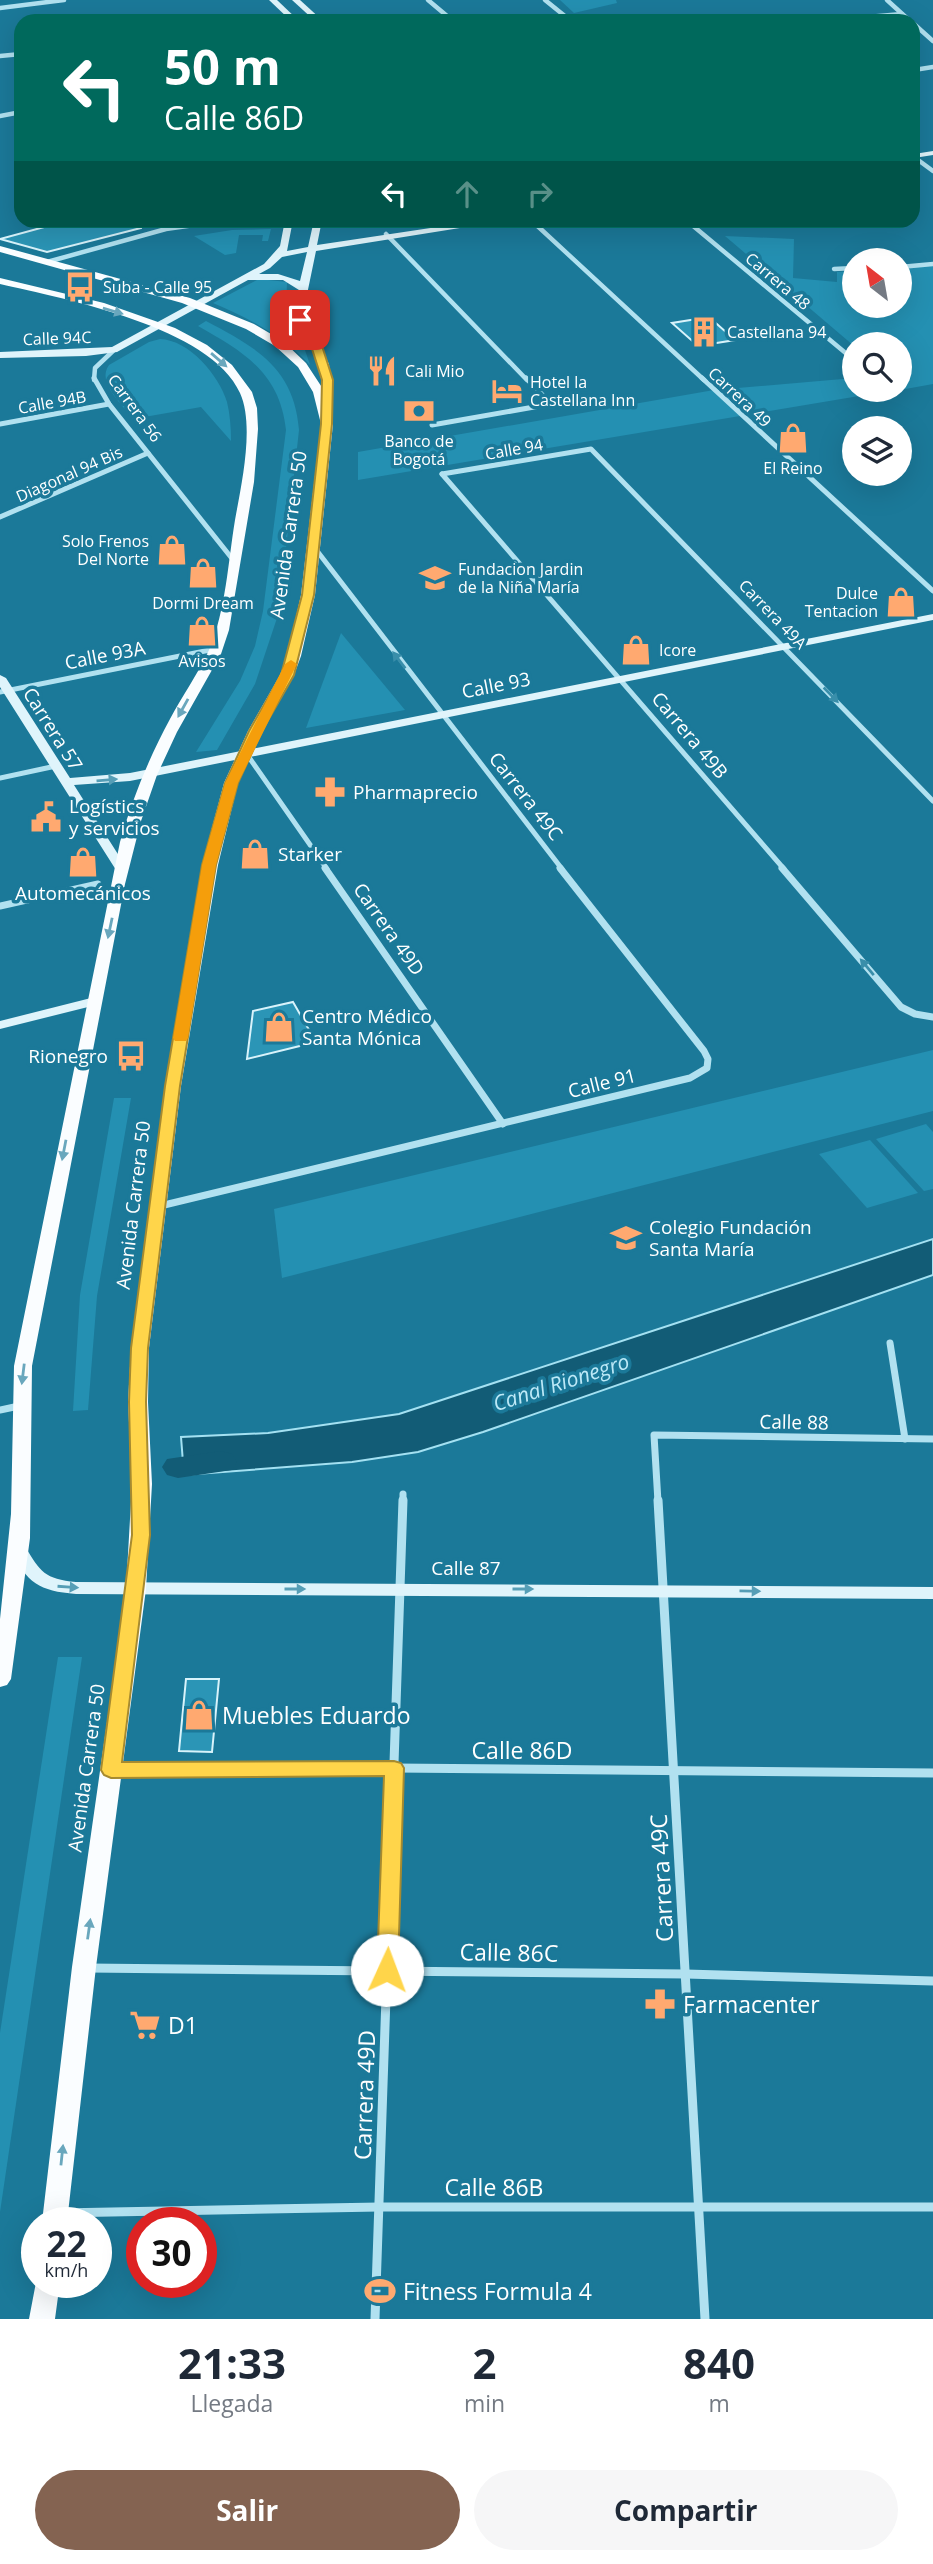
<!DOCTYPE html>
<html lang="es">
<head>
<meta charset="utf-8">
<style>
	:root { --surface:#fff; --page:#f6f6f7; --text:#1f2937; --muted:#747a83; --accent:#846351 }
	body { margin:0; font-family:"Open Sans",sans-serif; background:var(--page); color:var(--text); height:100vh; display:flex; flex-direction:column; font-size:26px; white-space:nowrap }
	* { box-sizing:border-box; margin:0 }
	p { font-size:23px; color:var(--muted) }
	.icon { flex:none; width:38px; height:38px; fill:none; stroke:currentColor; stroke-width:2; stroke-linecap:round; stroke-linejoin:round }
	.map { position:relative; height:2319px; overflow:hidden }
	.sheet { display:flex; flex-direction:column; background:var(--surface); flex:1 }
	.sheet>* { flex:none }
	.banner { position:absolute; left:14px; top:14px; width:906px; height:214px; border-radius:21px; box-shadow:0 7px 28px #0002; background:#00695c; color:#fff; overflow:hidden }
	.needle { width:46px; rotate:329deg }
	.fabs { position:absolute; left:842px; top:248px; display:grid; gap:14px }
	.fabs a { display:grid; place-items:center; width:70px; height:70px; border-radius:50%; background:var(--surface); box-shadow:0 7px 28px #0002; font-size:35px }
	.speed { position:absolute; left:21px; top:2207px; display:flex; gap:14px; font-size:35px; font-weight:700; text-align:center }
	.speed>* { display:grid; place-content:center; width:91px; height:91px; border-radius:50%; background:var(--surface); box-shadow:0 7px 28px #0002; line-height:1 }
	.speed small { font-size:18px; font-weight:400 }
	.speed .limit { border:10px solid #d22; background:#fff; color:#111 }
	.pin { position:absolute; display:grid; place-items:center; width:60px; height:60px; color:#fff; margin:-30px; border-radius:14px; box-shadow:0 4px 10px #0006 }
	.me { position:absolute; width:77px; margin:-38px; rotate:2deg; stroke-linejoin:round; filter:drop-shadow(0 0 5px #0008) }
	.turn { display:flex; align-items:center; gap:24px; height:147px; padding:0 35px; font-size:32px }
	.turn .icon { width:91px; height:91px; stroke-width:2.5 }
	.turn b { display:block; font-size:49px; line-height:60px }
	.lanes { display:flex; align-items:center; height:66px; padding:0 35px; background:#0003; justify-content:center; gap:35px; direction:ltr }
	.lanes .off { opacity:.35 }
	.eta { display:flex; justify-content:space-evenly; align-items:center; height:119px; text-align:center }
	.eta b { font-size:42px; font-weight:700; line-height:49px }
	.button { display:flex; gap:14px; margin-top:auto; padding:14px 35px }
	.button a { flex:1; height:80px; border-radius:42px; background:var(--accent); color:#fff; font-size:28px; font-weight:700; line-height:80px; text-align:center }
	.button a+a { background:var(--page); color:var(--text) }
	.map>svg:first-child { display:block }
	.green { fill:#2490b2 }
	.water { fill:#125c76; stroke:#a4e1f2; stroke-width:2 }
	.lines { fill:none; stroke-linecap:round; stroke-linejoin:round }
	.canal { fill:#125c76; fill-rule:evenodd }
	.building { fill:#2b95b6; stroke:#d8f3fb; stroke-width:2 }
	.street-far3 { stroke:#b1e1f0; stroke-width:4.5 }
	.street-far2 { stroke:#b1e1f0; stroke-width:5 }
	.street-far1 { stroke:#b1e1f0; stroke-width:7 }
	.street { stroke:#b1e1f0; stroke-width:9 }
	.secondary { fill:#dff4fb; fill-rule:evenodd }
	.primary { fill:#fafdff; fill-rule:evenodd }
	.oneway { fill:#69a7bd }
	.oneway2 { fill:#398eaa }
	.oneway3 { fill:#569eb6 }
	.route { fill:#ffd54a; stroke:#a68a30; stroke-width:2 }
	.slow { fill:#f59e0b }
	.labels { text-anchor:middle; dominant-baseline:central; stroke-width:7; stroke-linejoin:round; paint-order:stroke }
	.far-street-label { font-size:16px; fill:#fff; stroke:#1b7999 }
	.far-poi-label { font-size:16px; fill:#fff; stroke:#1b7999; text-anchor:start }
	.street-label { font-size:19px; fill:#fff; stroke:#1b7999 }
	.poi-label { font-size:19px; fill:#fff; stroke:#1b7999; text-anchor:start }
	.water-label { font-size:21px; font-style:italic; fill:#bde9f7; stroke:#1b7999 }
	.near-poi-label { font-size:23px; fill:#fff; stroke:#1b7999; text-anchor:start }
	.near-street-label { font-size:23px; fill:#fff; stroke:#1b7999 }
</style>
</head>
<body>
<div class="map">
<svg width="933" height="2319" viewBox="0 0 933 2319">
	<rect width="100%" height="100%" fill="#1b7999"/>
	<!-- green -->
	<g class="green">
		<polygon points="560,0 616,0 617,3 574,13"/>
		<polygon points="271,229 268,241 262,241 263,235 239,235 236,253 225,255 194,236 232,230"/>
		<polygon points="725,236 794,239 793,278 837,282 837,272 854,271 854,306 900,306 900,268 933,266 933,384 900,390 900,345 854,346"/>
		<path d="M259 279 287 282 286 309 291 327 303 344 310 365C284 337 249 318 213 303Z"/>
		<path d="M206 321C257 348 294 368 299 430L279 612 255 684 217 750 196 752 240 681 255 646 263 611 286 430C280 373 244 352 198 326Z"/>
		<path d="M160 339C189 340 219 375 227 402 230 414 231 428 231 441L201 407 133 419C123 405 96 382 109 365L149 342Z"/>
		<polygon points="854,378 854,390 895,390 358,480 358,452 714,390"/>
		<polygon points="341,633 405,710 306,728"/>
		<polygon points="933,1050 933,1111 282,1278 274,1209"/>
		<polygon points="114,1098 131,1098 97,1296 88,1410 73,1411 80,1295"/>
		<polygon points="926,1124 933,1132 933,1189 924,1191 876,1139"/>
		<polygon points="870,1140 918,1193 867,1208 819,1154"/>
		<polygon points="58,1657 82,1657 0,2212 0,2033"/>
	</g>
	<!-- water -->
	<polygon class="water" points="933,1239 933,1275 483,1432 418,1452 352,1462 184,1475 181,1437 268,1433 399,1414"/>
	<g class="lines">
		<!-- canal -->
		<polygon class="canal" points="221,1451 232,1454 237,1462 232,1470 178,1478 167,1475 162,1467 167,1459"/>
	</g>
	<!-- building -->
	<g class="building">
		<polygon points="70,220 140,220 141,228 47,252 0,239"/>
		<polygon points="709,317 735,340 698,346 672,323"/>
		<polygon points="293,1002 316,1042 247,1059 253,1011"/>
		<polygon points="186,1679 219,1679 212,1752 179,1751"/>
	</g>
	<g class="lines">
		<!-- street-far3 -->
		<g class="street-far3">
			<polyline points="428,0 453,21"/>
			<polyline points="545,0 571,21"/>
			<polyline points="887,0 910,21"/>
			<polyline points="0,8 64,0"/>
			<polyline points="833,20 902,14"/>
			<polyline points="914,24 933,41"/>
			<polyline points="0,56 21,54"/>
			<polyline points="914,70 933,67"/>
			<polyline points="0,116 21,112"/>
			<polyline points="914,157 933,171"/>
			<polyline points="531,220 704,380"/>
			<polyline points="686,220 854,360"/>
			<polyline points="386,234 527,380"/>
			<polyline points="47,262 166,229 230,220"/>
			<polyline points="900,267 933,264"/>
			<polyline points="834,269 854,268"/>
			<polyline points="94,380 95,368 114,350"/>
		</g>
		<!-- street-far2 -->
		<g class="street-far2">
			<polyline points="94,378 109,404 234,561"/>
			<polyline points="526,378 551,404"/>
			<polyline points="702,378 933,591"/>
			<polyline points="0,424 109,404"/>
			<polyline points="432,425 551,404"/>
			<polyline points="442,474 784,869"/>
			<polyline points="442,474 591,449 933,801"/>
			<polyline points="0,517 148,453"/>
			<polyline points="314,547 562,869"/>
			<polyline points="0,692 215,649"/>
			<polyline points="246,753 327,869"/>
			<polyline points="0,778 56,766"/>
		</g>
		<!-- street-far1 -->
		<g class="street-far1">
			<polyline points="325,868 503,1124"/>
			<polyline points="782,868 901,1007 915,1014 933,1017"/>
			<polyline points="0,906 98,884"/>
			<polyline points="160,1206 690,1078 707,1068 708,1059 704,1051 560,868"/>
			<polyline points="890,1343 905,1439"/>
			<polyline points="0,1410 19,1406"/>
			<polyline points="403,1502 403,1494"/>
			<polyline points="658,1502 654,1435 933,1439"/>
		</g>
		<!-- street -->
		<g class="street">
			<polyline points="658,1500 705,2319"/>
			<polyline points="115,1770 394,1768 933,1773"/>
			<polyline points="88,1968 686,1974 933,1981"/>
			<polyline points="59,2213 379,2207 933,2207"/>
			<polyline points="375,2319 403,1500"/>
		</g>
		<!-- secondary -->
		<g class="secondary">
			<polygon points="269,0 277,0 299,21 291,21"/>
			<polygon points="292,0 300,0 323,21 315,21"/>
			<polygon points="933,151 933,155 914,158 914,154"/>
			<path d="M285 220H293L287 251 308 247 314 220H322L317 245 484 220H510L316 251 304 309 308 325 329 364 331 386 328 411 320 409 322 386 319 364 295 315 294 309 299 290 283 280H248L117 352 86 356 0 358V352L112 347 264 264 280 246ZM307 252 300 281 278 274H259L270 268 282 257Z"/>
			<polygon points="933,614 933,620 130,781 74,785 128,870 122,874 116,870 0,687 0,675 6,678 70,778 130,773"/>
			<polygon points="95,997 102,1001 100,1004 0,1029 0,1021"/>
			<path d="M19 1544 25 1546C40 1572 45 1579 76 1582L933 1587V1599L76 1594C39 1591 27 1583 11 1550L13 1546Z"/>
		</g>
		<!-- primary -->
		<g class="primary">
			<polygon points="0,246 190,298 254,324 283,341 306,363 325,392 333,424 315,595 301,656 294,675 262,731 238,783 218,865 181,1086 149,1348 148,1402 152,1484 146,1589 96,1967 67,2222 42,2222 72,1967 126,1589 132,1484 128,1402 131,1348 165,1086 202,865 224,783 248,731 280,675 287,656 301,595 321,424 313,392 298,367 275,346 246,329 182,303 0,252"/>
			<path d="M0 278 104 303 175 328 207 345 232 365 252 392 257 408 258 429 254 482 229 630 221 654 177 732 157 775 141 821 125 884 32 1366 30 1538 11 1679 7 1685 0 1687V1619L11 1514 14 1366 120 842C132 799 149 758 170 719 182 696 198 674 209 650 226 610 228 562 235 520 241 486 255 426 240 393 211 327 65 299 0 284Z"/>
			<polygon points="37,2277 37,2282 60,2282 55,2319 29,2319"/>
		</g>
	</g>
	<!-- one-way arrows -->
	<defs><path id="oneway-solid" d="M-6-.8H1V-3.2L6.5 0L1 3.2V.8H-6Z" transform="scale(1.75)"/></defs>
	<g class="oneway">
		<use href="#oneway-solid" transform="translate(113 311) rotate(16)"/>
		<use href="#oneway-solid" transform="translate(219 360) rotate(41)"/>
		<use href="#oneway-solid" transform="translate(183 708) rotate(119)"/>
		<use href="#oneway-solid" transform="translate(110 928) rotate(102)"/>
		<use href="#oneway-solid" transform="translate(64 1150) rotate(101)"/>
		<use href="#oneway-solid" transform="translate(23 1374) rotate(97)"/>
		<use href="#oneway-solid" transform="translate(89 1929) rotate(-82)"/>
		<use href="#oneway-solid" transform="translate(62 2155) rotate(-84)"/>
	</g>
	<g class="oneway2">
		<use href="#oneway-solid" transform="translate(399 660) rotate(-127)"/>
		<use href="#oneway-solid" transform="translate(831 695) rotate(46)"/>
		<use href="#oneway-solid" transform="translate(867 967) rotate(-130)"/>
	</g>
	<g class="oneway3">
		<use href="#oneway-solid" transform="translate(107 780) rotate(-5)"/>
		<use href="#oneway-solid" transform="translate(68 1587) rotate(4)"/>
		<use href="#oneway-solid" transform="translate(295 1589)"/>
		<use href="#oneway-solid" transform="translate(523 1589)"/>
		<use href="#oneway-solid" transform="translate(750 1591) rotate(1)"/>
	</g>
	<!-- route -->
	<polygon class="route" points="300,317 304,318 323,349 333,380 332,424 314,595 294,675 262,731 238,783 216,865 180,1086 148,1348 146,1402 150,1535 122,1762 394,1761 401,1763 404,1768 398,1970 395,1976 387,1978 380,1976 377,1970 384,1776 111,1778 104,1775 101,1770 132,1535 129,1402 131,1348 165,1086 202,865 225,783 249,731 281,675 302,595 321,424 322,380 312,349 295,320"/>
	<!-- slow -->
	<polygon class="slow" points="291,660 297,664 238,783 216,865 188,1038 186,1041 175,1041 173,1038 202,865 225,783 285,664"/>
	<!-- icons -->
	<defs>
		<g id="bus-bare" transform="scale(2.415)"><path d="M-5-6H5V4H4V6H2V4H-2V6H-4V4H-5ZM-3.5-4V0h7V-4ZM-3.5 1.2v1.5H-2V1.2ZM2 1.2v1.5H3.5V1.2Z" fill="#ffa970" stroke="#1b7999" stroke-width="2.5" paint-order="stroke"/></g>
		<g id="building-bare" transform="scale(2.415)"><path d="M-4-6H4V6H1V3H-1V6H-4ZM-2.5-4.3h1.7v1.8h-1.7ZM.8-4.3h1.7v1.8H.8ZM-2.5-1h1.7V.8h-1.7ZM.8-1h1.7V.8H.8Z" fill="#ffa970" stroke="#1b7999" stroke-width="2.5" paint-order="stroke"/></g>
		<g id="restaurant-bare" transform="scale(2.415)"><path d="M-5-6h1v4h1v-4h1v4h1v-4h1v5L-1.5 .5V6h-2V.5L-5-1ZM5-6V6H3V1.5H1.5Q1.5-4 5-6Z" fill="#ffa970" stroke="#1b7999" stroke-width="2.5" paint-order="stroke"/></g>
		<g id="hotel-bare" transform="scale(2.415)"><path d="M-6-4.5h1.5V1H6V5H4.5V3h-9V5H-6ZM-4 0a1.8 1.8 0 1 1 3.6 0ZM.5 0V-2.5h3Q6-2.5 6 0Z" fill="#ffa970" stroke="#1b7999" stroke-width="2.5" paint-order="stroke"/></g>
		<g id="bank-bare" transform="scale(2.415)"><path d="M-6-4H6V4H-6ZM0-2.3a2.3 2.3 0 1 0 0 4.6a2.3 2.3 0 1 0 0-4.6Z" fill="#ffa970" stroke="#1b7999" stroke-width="2.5" paint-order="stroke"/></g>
		<g id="shop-bare" transform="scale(2.415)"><path d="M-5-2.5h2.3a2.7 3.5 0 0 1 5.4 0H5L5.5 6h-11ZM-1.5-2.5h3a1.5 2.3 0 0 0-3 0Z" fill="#ffa970" stroke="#1b7999" stroke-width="2.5" paint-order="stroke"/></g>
		<g id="school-bare" transform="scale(2.415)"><path d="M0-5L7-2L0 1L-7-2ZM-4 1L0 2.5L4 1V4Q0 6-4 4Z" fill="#ffa970" stroke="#1b7999" stroke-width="2.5" paint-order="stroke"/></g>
		<g id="pharmacy-bare" transform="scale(2.415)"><path d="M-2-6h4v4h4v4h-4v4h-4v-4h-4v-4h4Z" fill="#ffa970" stroke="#1b7999" stroke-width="2.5" paint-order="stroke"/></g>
		<g id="civic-bare" transform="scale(2.415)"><path d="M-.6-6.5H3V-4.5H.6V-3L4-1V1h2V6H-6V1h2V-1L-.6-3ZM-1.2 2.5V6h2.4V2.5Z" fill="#ffa970" stroke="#1b7999" stroke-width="2.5" paint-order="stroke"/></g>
		<g id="supermarket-bare" transform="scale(2.415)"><path d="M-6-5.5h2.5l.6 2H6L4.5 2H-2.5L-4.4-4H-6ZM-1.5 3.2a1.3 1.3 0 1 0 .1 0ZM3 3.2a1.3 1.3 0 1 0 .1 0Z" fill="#ffa970" stroke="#1b7999" stroke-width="2.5" paint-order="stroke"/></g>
		<g id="stadium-bare" transform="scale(2.415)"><path d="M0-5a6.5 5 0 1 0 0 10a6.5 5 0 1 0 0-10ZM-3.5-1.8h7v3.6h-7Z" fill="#ffa970" stroke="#1b7999" stroke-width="2.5" paint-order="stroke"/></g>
	</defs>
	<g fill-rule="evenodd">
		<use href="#bus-bare" x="80" y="287"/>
		<use href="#building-bare" x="704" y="332"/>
		<use href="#restaurant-bare" x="382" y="371"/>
		<use href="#hotel-bare" x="507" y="391"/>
		<use href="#bank-bare" x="419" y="411"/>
		<use href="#shop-bare" x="793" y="438"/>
		<use href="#shop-bare" x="172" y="550"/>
		<use href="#shop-bare" x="203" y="573"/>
		<use href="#school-bare" x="435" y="578"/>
		<use href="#shop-bare" x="901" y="602"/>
		<use href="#shop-bare" x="202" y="631"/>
		<use href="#shop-bare" x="636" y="650"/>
		<use href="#pharmacy-bare" x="330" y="792"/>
		<use href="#civic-bare" x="46" y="817"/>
		<use href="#shop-bare" x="255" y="854"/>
		<use href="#shop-bare" x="83" y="862"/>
		<use href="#shop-bare" x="279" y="1027"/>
		<use href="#bus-bare" x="131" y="1056"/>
		<use href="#school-bare" x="626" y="1238"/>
		<use href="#shop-bare" x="199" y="1715"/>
		<use href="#pharmacy-bare" x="660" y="2004"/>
		<use href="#supermarket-bare" x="145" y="2025"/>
		<use href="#stadium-bare" x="380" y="2291"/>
	</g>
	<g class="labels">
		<!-- far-street labels -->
		<g class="far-street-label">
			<text transform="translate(778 281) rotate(40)">Carrera 48</text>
			<text transform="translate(57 338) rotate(-2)">Calle 94C</text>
			<text transform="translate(740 397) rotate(43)">Carrera 49</text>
			<text transform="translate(52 402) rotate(-10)">Calle 94B</text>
			<text transform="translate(135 408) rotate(54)">Carrera 56</text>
			<text transform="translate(514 449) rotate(-10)">Calle 94</text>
			<text transform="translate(69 474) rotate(-24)">Diagonal 94 Bis</text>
			<text transform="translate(773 614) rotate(46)">Carrera 49A</text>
		</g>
		<!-- far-poi labels -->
		<g class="far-poi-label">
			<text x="103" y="287">Suba - Calle 95</text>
			<text x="727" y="332">Castellana 94</text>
			<text x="405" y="371">Cali Mio</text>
			<text x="530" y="382">Hotel la<tspan x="530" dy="18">Castellana Inn</tspan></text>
			<text x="419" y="441" text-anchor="middle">Banco de<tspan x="419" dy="18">Bogotá</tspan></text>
			<text x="793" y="468" text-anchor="middle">El Reino</text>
			<text x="149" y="541" text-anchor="end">Solo Frenos<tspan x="149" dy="18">Del Norte</tspan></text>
			<text x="458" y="569">Fundacion Jardin<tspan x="458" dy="18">de la Niña María</tspan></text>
			<text x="878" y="593" text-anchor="end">Dulce<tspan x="878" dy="18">Tentacion</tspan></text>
			<text x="203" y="603" text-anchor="middle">Dormi Dream</text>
			<text x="659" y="650">Icore</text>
			<text x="202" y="661" text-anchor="middle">Avisos</text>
		</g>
		<!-- street labels -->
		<g class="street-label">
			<text transform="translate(288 535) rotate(-82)">Avenida Carrera 50</text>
			<text transform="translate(105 655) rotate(-11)">Calle 93A</text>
			<text transform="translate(496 685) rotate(-11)">Calle 93</text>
			<text transform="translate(53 729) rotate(58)">Carrera 57</text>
			<text transform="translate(690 735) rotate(50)">Carrera 49B</text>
			<text transform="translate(526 796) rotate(52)">Carrera 49C</text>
			<text transform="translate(389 929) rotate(55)">Carrera 49D</text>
			<text transform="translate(602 1083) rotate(-14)">Calle 91</text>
			<text transform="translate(133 1205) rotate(-83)">Avenida Carrera 50</text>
			<text transform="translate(794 1422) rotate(1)">Calle 88</text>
			<text x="466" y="1568">Calle 87</text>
			<text transform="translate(86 1768) rotate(-82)">Avenida Carrera 50</text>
		</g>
		<!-- poi labels -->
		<g class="poi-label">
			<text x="353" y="792">Pharmaprecio</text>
			<text x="69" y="806">Logístics<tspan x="69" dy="22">y servicios</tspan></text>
			<text x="278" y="854">Starker</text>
			<text x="83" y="893" text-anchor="middle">Automecánicos</text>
			<text x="302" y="1016">Centro Médico<tspan x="302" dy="22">Santa Mónica</tspan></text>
			<text x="108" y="1056" text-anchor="end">Rionegro</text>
			<text x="649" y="1227">Colegio Fundación<tspan x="649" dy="22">Santa María</tspan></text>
		</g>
		<!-- water labels -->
		<g class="water-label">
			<text transform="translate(561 1382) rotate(-18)">Canal Rionegro</text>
		</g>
		<!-- near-poi labels -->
		<g class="near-poi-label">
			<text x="222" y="1715">Muebles Eduardo</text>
			<text x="683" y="2004">Farmacenter</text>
			<text x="168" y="2025">D1</text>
			<text x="403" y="2291">Fitness Formula 4</text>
		</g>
		<!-- near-street labels -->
		<g class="near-street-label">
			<text x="522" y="1750">Calle 86D</text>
			<text transform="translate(661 1878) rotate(-93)">Carrera 49C</text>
			<text transform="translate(509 1952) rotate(1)">Calle 86C</text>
			<text transform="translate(364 2095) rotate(-88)">Carrera 49D</text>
			<text x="494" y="2187">Calle 86B</text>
		</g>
	</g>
</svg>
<div class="fabs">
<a><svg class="needle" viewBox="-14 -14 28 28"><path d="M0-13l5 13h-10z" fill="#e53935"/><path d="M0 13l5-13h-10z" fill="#747a83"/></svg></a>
<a><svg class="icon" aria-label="search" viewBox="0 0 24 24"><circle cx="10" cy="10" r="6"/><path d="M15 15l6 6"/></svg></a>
<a><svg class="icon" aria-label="layers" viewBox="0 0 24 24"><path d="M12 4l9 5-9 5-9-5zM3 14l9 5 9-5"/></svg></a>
</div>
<div class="speed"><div>22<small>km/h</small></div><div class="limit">30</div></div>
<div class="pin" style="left:300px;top:320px;background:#d93025"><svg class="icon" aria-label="arrive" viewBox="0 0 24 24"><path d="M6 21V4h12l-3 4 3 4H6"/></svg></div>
<svg class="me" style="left:387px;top:1970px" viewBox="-20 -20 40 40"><circle r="19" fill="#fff"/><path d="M0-13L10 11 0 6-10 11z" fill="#ffd54a"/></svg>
<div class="banner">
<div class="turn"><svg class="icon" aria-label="left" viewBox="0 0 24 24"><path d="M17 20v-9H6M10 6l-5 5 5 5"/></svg><div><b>50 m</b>Calle 86D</div></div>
<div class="lanes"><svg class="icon" aria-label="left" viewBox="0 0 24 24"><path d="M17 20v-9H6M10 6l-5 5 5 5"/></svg><svg class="icon off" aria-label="ahead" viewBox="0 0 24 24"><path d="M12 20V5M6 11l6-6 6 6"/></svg><svg class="icon off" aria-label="right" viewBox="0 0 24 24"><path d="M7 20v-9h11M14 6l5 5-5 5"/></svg></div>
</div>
</div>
<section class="sheet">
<div class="eta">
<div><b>21:33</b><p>Llegada</p></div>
<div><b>2</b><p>min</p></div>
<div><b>840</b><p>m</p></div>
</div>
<div class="button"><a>Salir</a><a>Compartir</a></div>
</section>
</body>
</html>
